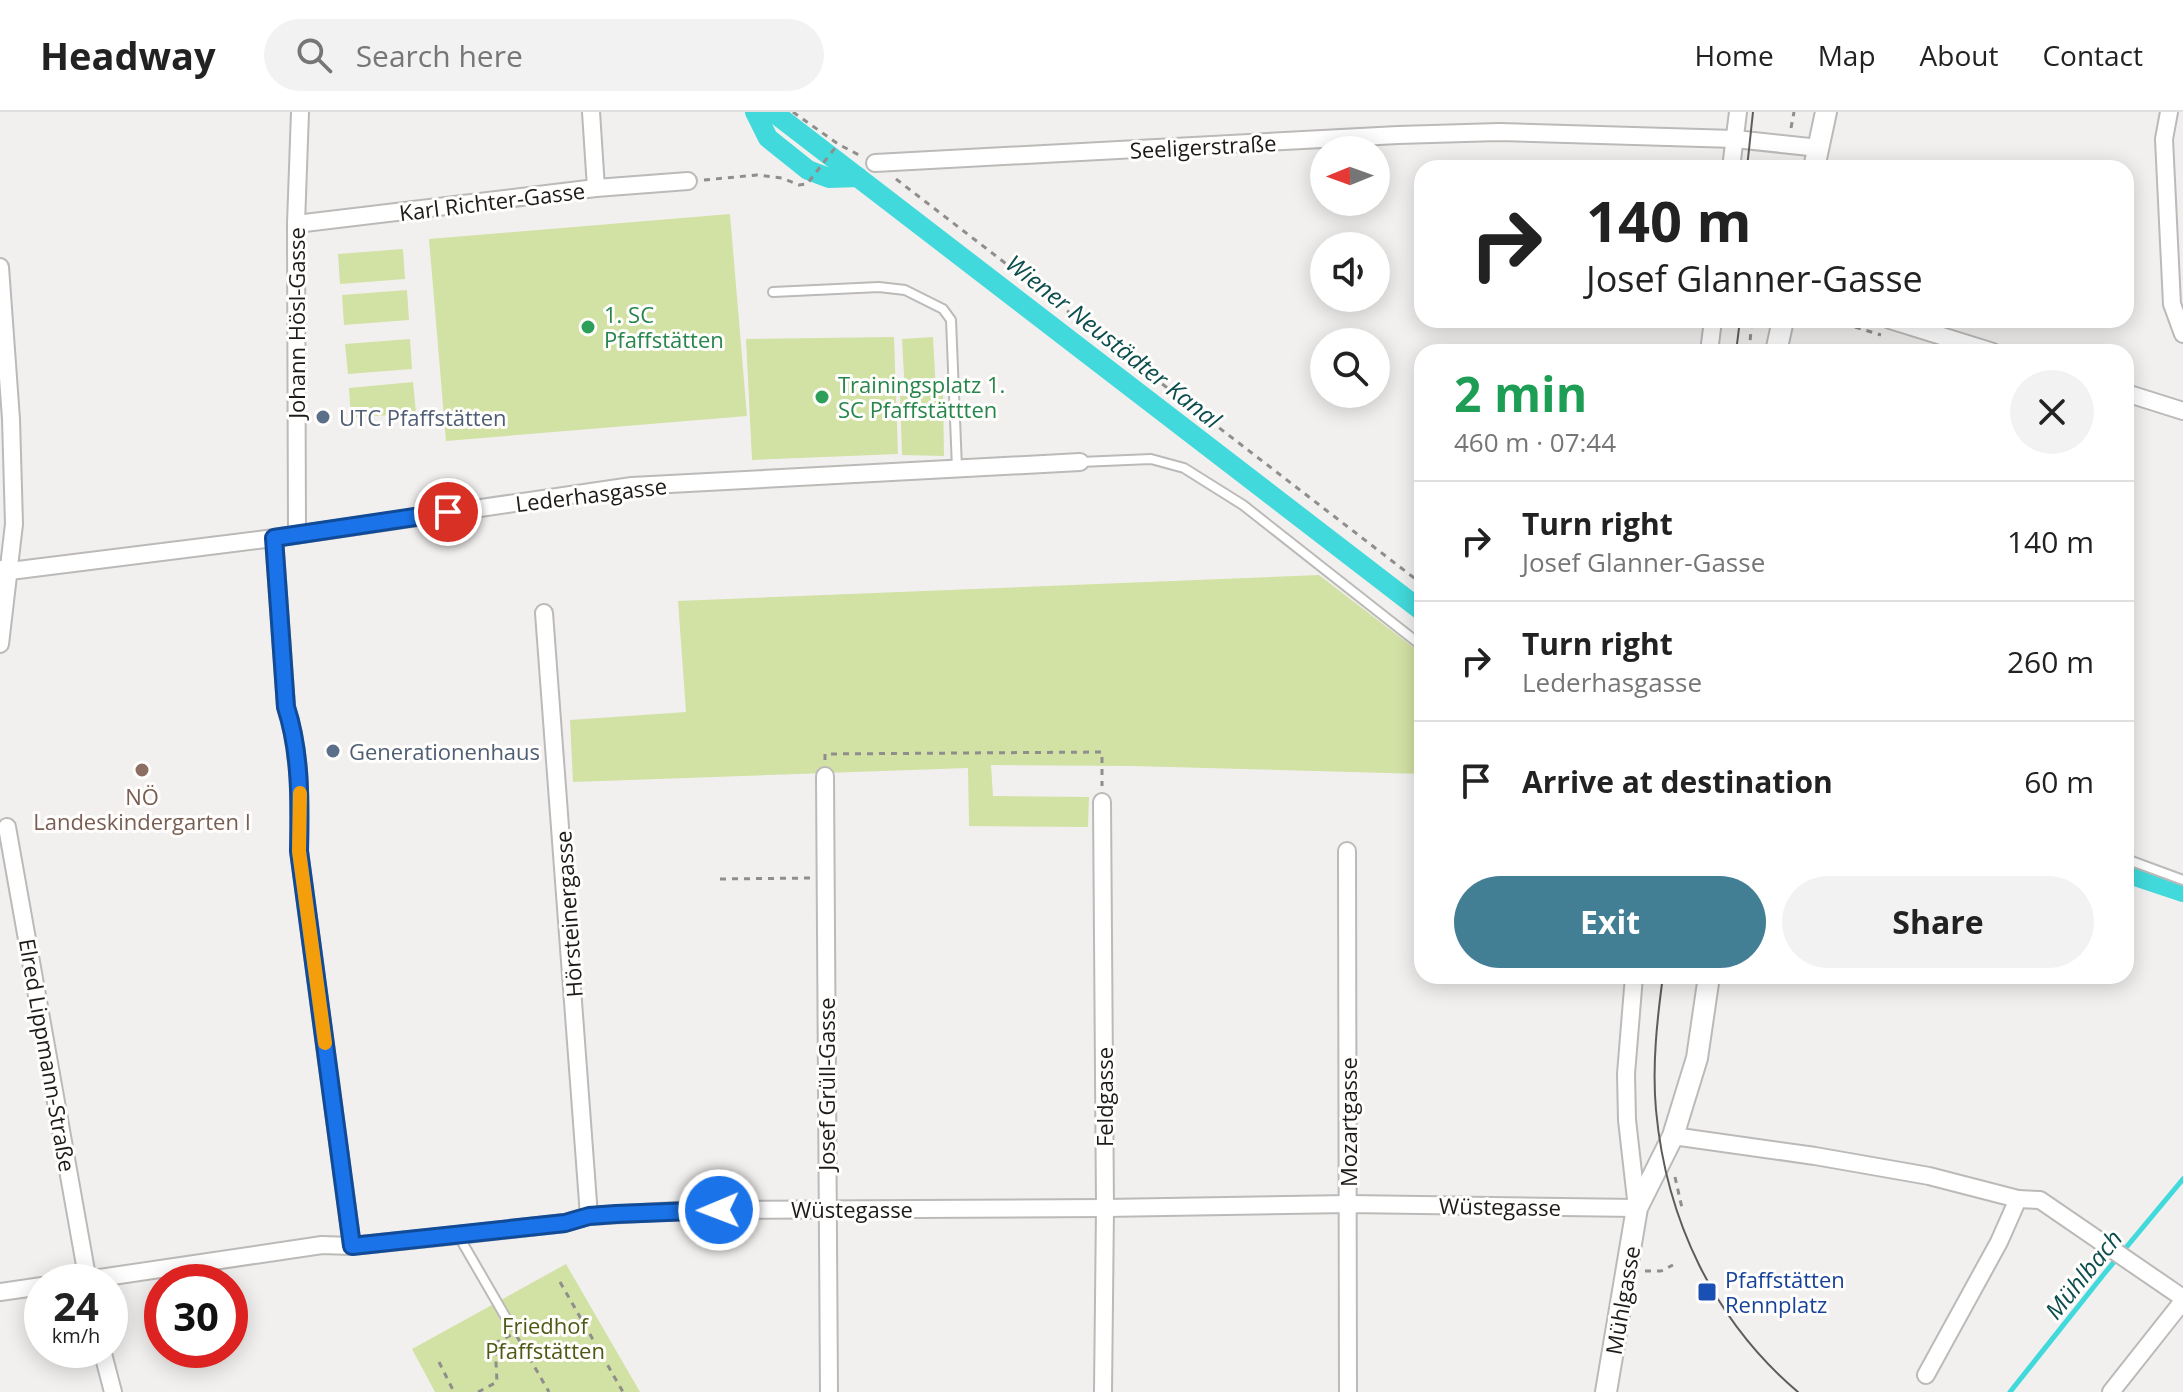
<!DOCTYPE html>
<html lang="en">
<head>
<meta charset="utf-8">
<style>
	:root { --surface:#fff; --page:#f2f2f2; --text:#222; --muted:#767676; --line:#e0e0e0; --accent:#427f95 }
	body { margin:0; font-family:"Open Sans",sans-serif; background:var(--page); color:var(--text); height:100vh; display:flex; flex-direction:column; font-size:30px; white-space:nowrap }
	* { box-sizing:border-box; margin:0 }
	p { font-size:26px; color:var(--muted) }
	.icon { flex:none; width:44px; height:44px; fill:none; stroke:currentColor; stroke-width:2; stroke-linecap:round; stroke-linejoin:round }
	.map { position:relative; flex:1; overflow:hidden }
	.drawer { position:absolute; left:1414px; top:232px; width:720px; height:640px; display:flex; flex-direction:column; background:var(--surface); border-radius:24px; box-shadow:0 4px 20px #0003 }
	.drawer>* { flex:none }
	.banner { position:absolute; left:1414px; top:48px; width:720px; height:168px; border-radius:24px; box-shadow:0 4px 20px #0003; background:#fff; color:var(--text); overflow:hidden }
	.needle { width:52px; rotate:269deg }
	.fabs { position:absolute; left:1310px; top:24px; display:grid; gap:16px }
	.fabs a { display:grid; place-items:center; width:80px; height:80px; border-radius:50%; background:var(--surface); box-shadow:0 4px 20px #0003; font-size:40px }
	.speed { position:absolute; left:24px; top:1152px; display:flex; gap:16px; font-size:40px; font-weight:700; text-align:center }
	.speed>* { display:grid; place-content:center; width:104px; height:104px; border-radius:50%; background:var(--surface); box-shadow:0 4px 20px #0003; line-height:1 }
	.speed small { font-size:20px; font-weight:400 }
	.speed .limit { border:12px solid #d22; background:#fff; color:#111 }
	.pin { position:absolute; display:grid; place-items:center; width:68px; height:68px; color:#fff; margin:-34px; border:4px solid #fff; border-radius:50%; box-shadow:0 2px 8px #0007 }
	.me { position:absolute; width:88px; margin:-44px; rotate:269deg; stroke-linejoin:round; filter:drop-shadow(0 0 6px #0008) }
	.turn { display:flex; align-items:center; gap:28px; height:168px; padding:0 40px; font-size:36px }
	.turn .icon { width:104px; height:104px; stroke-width:2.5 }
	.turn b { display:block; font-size:56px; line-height:68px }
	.round { display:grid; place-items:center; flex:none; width:84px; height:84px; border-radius:42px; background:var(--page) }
	.headline { display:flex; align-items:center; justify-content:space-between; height:136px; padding:0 40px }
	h1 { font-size:48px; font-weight:700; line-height:60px; color:#1e9e55 }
	.cta { display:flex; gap:16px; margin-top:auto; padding:16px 40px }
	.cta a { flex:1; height:92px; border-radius:48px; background:var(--accent); color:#fff; font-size:32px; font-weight:700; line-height:92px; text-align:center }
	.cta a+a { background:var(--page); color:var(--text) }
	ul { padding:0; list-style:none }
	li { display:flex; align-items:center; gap:24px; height:120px; padding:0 40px; border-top:2px solid var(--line) }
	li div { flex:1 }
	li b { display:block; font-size:30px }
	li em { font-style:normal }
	header { display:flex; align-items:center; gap:48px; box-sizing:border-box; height:112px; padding:0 40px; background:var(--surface); border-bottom:2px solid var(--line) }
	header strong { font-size:38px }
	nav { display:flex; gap:44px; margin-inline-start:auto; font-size:28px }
	.search { width:560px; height:72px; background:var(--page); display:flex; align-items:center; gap:20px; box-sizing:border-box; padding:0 28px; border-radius:44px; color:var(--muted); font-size:30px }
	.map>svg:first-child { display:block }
	.green { fill:#d2e1a4 }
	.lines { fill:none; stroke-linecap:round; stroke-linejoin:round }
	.stream { stroke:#41d9db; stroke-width:5 }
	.canal { stroke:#41d9db; stroke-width:20 }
	.service-casing { stroke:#bcbab8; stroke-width:12 }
	.minor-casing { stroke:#bcbab8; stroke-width:20 }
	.tertiary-casing { stroke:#bcbab8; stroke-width:24 }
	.path { stroke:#8f8e8c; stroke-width:3; stroke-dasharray:6 6; stroke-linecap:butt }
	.service { stroke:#fff; stroke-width:8 }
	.minor { stroke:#fff; stroke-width:16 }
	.tertiary { stroke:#fff; stroke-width:20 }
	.tram { stroke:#5d5c5b; stroke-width:2 }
	.route-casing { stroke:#114b97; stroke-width:20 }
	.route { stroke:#1a73e8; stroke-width:14 }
	.slow { stroke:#f59e0b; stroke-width:14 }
	.leisure-dot { fill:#2e9e5b; stroke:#fffefc; stroke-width:3 }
	.service-dot { fill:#5c6f8a; stroke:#fffefc; stroke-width:3 }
	.education-dot { fill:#8d6e63; stroke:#fffefc; stroke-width:3 }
	.transit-dot { fill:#1a4fb4; stroke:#fffefc; stroke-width:3 }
	.labels { text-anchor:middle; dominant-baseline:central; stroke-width:6; stroke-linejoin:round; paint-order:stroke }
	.street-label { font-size:22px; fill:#1c1b1a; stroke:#fffefc }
	.leisure-label { font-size:22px; fill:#27864d; stroke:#fffefc; text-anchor:start }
	.service-label { font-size:22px; fill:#4e5e75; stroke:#fffefc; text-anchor:start }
	.education-label { font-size:22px; fill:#785e54; stroke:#fffefc }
	.transit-label { font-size:22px; fill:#164399; stroke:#fffefc; text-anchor:start }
	.park-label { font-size:22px; fill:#4d5914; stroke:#fffefc }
	.water-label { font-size:24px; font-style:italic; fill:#0c4e4f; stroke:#fffefc }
</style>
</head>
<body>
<header>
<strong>Headway</strong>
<div class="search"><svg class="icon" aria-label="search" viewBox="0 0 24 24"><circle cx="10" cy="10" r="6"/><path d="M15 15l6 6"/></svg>Search here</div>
<nav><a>Home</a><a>Map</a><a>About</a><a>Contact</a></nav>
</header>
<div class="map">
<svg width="2183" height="1280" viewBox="0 0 2183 1280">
	<rect width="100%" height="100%" fill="#f2f0ee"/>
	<!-- green -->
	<g class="green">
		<polygon points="730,102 747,304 446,329 429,127"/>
		<polygon points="403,137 405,167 340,172 338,142"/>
		<polygon points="407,178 409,208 344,213 342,183"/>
		<polygon points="894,225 898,342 752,348 746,227"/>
		<polygon points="933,225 936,280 905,282 902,227"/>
		<polygon points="410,227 412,257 348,262 345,232"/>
		<polygon points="413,270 416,301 351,306 349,276"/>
		<polygon points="943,281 944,344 902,343 900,284"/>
		<polygon points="1319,463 1422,542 1422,662 1132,654 991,653 993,684 1089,685 1088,715 969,714 968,656 573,670 570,608 686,600 678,489"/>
		<polygon points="566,1152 640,1280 435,1280 412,1237"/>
	</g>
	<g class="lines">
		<!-- stream -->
		<polyline class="stream" points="2010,1280 2104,1162 2183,1067"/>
		<!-- canal -->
		<g class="canal">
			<polyline points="755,0 768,26 808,58 829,66 858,65"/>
			<polyline points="773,0 1422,499"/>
			<polyline points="2126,761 2183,780"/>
		</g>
		<!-- service casing -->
		<g class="service-casing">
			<g id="service">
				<polyline points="773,180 879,175 905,178 943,197 951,208 957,356"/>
				<polyline points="1080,350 1151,347 1184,356 1243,393 1422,534"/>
				<polyline points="2126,747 2183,768"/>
				<polyline points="458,1123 505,1204"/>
			</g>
		</g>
		<!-- minor casing -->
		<g class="minor-casing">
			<g id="minor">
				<polyline points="591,0 596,76"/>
				<polyline points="2169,0 2164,27 2172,192 2183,222"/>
				<polyline points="875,51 1398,23 1499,20 1735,27 1819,36"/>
				<polyline points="1731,56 1738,0"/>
				<polyline points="296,112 596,76 688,69"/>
				<polyline points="0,155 11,307 14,412 0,532"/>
				<polyline points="1890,208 1993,240"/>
				<polyline points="1709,240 1713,208"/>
				<polyline points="2126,281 2183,299"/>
				<polyline points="297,421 296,112 300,0"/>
				<path d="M274 426 286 595C301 641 300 691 299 739L352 1134"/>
				<polyline points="0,457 10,459 274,426 632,374 1080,350"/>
				<polyline points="544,501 589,1104"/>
				<polyline points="825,664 829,1280"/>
				<polyline points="1102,690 1105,1096 1103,1280"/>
				<polyline points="7,715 88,1170"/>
				<polyline points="1347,739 1348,1280"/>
				<polyline points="1673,1024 1815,1044 1929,1064 2018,1087 1999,1130 1926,1263"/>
				<polyline points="2018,1087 2040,1088 2183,1186"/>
				<polyline points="72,1170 322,1133 352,1134 458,1123 565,1111 589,1104 692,1098 1105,1096 1349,1092 1637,1096 1627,1008 1626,962 1634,864"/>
				<polyline points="0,1180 42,1174"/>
				<polyline points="102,1238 113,1280"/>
				<polyline points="2111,1280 2183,1189"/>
			</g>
		</g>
		<!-- tertiary casing -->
		<g class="tertiary-casing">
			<g id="tertiary">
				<polyline points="1814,56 1826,0"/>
				<polyline points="1776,240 1783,208"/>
				<polyline points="1606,1280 1637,1096 1673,1024 1697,946 1709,864"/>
			</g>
		</g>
		<!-- path -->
		<g class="path">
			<polyline points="793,0 838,32 859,43"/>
			<polyline points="1791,16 1794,0"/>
			<polyline points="896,67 1422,472"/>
			<polyline points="704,68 757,63 782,66 799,73 807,72 838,32"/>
			<polyline points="1832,208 1881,223"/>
			<polyline points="1749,240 1752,208"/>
			<polyline points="1900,240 1904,229"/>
			<polyline points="825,648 825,642 1102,640 1102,674"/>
			<polyline points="720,767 810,766"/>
			<polyline points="1675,1065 1682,1096"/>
			<polyline points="1645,1159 1661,1159 1673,1153"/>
			<polyline points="560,1170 623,1280"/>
			<polyline points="511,1214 549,1280"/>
			<polyline points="439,1250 454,1280"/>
			<polyline points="478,1280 497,1270 495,1231 515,1221"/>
		</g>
		<!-- service -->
		<use href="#service" class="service"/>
		<!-- minor -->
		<use href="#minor" class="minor"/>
		<!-- tertiary -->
		<use href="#tertiary" class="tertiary"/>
		<!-- tram -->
		<g class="tram">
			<polyline points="1747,56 1753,0"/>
			<polyline points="1736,240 1740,208"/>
			<path d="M1663 864C1657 908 1652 954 1656 998 1666 1107 1714 1209 1798 1280"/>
		</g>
	</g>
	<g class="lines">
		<!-- route casing -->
		<g class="route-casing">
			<path id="route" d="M448 400 274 426 286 595C301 641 300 691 299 739L352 1134 565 1111 589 1104 616 1102 719 1098"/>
		</g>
		<!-- route -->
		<use href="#route" class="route"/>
		<!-- slow -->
		<polyline class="slow" points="300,681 299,739 325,931"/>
	</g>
	<!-- markers -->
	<g class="leisure-dot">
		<circle cx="588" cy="215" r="8"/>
		<circle cx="822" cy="285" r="8"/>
	</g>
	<g class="service-dot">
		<circle cx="323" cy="305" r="8"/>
		<circle cx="333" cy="639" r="8"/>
	</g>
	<circle class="education-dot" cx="142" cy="658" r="8"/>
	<rect class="transit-dot" x="1697" y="1170" width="20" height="20" rx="4"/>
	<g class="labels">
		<!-- street labels -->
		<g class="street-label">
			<text transform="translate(1203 34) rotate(-3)">Seeligerstraße</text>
			<text transform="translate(492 89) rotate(-7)">Karl Richter-Gasse</text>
			<text transform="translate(296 211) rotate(-90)">Johann Hösl-Gasse</text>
			<text transform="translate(591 382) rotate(-7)">Lederhasgasse</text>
			<text transform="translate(568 802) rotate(-94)">Hörsteinergasse</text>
			<text transform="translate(48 943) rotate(80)">Elred Lippmann-Straße</text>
			<text transform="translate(826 972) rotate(-90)">Josef Grüll-Gasse</text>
			<text transform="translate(1104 985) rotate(-90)">Feldgasse</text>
			<text transform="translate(1348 1010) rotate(-90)">Mozartgasse</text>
			<text transform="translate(1500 1094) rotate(1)">Wüstegasse</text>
			<text x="852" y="1097">Wüstegasse</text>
			<text transform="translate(1622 1188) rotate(-80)">Mühlgasse</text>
		</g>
		<!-- leisure labels -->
		<g class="leisure-label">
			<text x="604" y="202">1. SC<tspan x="604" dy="25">Pfaffstätten</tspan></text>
			<text x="838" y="272">Trainingsplatz 1.<tspan x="838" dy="25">SC Pfaffstättten</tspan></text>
		</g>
		<!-- service labels -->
		<g class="service-label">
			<text x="339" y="305">UTC Pfaffstätten</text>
			<text x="349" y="639">Generationenhaus</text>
		</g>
		<!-- education labels -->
		<g class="education-label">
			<text x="142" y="684">NÖ<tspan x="142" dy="25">Landeskindergarten I</tspan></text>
		</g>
		<!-- transit labels -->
		<g class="transit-label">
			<text x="1725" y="1167">Pfaffstätten<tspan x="1725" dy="25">Rennplatz</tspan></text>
		</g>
		<!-- park labels -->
		<g class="park-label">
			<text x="545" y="1213">Friedhof<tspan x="545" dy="25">Pfaffstätten</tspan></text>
		</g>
		<!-- water labels -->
		<g class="water-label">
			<text transform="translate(1114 229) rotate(38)">Wiener Neustädter Kanal</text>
			<text transform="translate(2083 1162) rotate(-51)">Mühlbach</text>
		</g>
	</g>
</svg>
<div class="fabs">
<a><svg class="needle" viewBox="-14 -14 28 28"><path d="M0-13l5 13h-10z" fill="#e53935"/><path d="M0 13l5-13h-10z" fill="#767676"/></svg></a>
<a><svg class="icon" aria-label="sound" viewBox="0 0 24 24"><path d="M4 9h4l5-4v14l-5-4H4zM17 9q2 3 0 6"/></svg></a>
<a><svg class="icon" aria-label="search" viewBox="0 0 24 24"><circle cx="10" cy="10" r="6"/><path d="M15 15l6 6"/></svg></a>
</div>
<div class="speed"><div>24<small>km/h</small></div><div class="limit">30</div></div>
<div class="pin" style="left:448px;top:400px;background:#d93025"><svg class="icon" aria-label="arrive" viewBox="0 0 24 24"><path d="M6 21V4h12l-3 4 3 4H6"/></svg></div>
<svg class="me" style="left:719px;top:1098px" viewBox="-20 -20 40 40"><circle r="17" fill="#1a73e8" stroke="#fff" stroke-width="3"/><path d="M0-11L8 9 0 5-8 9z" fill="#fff"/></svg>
<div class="banner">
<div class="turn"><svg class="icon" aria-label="right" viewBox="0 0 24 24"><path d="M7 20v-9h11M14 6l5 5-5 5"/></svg><div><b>140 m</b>Josef Glanner-Gasse</div></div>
</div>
<section class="drawer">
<div class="headline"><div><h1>2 min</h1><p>460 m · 07:44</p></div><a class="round"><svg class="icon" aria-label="close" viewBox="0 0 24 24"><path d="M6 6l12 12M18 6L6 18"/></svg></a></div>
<ul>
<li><svg class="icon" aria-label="right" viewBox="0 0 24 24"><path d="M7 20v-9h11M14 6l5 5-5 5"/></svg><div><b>Turn right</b><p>Josef Glanner-Gasse</p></div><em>140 m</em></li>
<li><svg class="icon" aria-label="right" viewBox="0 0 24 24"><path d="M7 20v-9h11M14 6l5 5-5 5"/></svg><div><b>Turn right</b><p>Lederhasgasse</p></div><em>260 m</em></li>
<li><svg class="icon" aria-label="arrive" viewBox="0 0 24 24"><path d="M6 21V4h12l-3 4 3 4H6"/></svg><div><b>Arrive at destination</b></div><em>60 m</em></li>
</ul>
<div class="cta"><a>Exit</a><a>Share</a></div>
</section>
</div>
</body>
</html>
